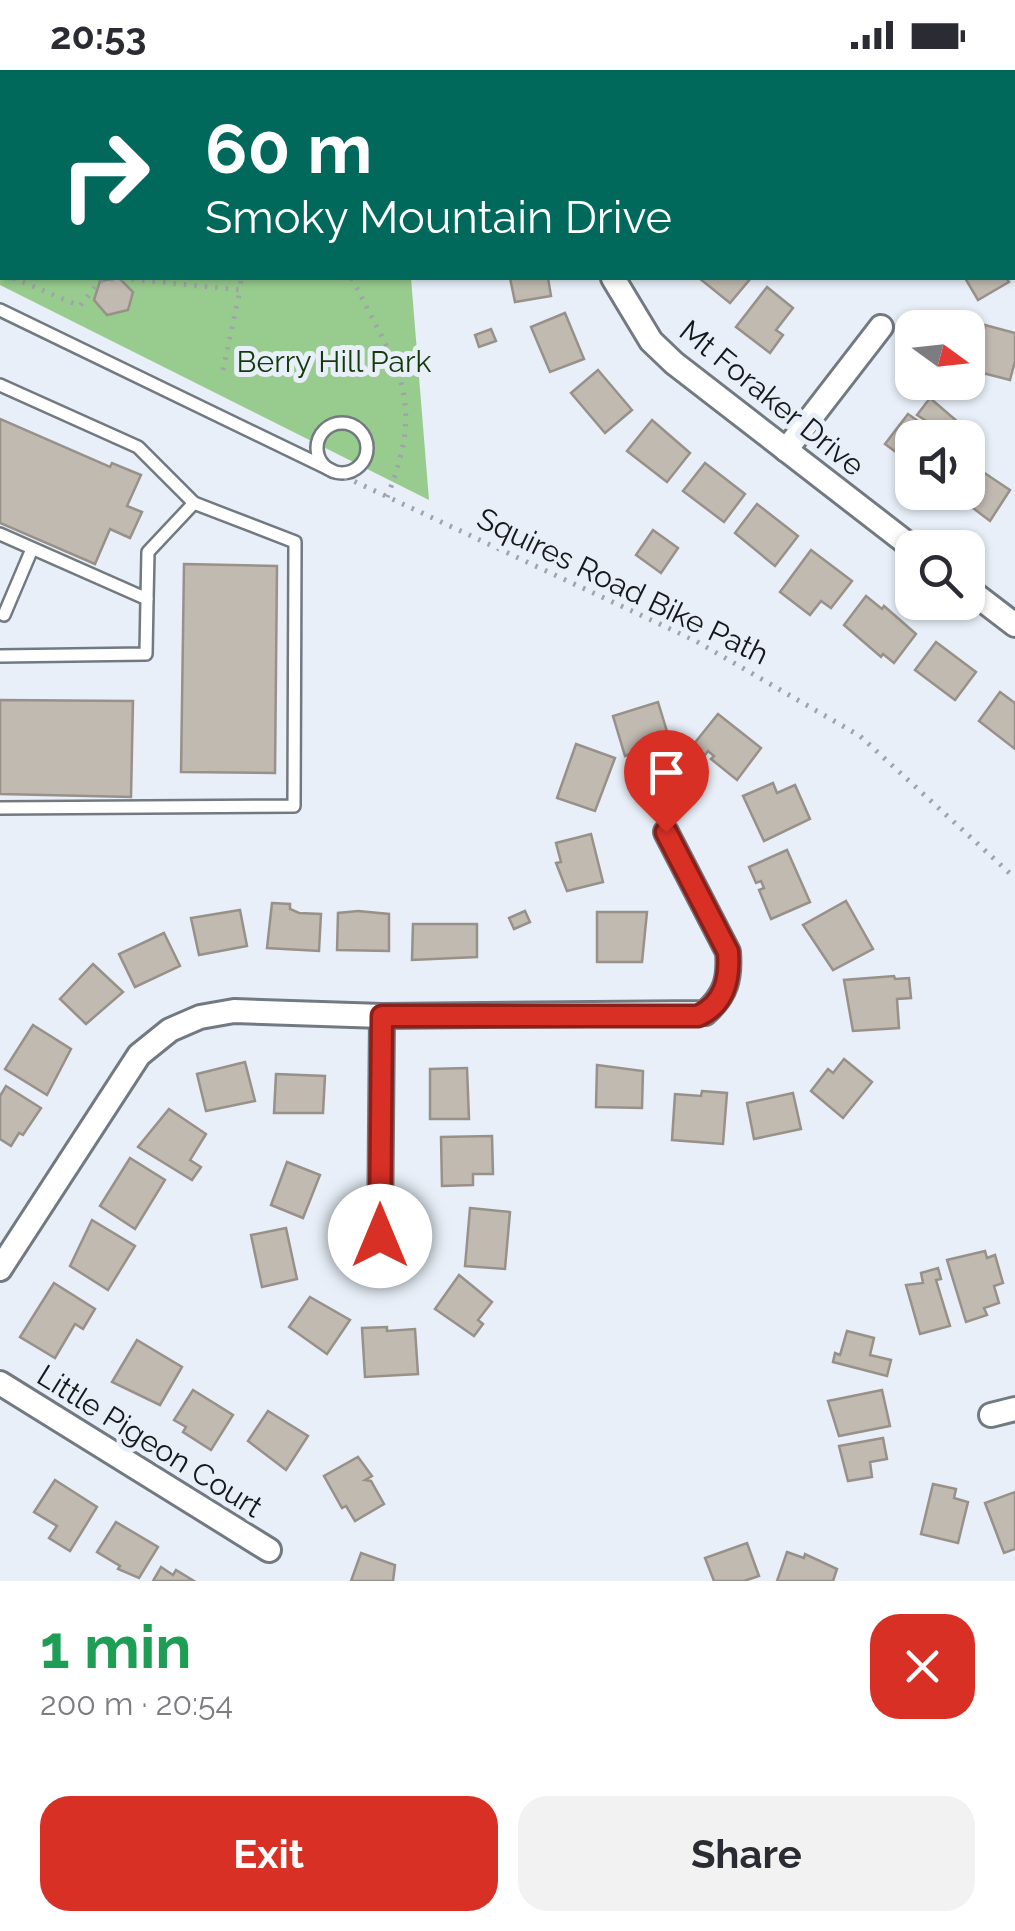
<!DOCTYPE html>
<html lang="en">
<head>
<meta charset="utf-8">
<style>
	:root { --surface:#fff; --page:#f2f2f3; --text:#2b2b33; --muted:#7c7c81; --accent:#d93025 }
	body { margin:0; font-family:Raleway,sans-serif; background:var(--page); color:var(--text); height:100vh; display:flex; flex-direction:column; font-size:38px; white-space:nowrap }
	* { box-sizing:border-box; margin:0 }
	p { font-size:32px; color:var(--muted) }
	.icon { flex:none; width:55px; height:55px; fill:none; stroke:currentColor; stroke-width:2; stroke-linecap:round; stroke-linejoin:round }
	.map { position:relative; height:1511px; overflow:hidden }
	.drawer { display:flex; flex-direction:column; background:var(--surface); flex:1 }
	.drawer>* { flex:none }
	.guide { position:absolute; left:0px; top:0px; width:1015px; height:210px; box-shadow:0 2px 8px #0004; background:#00695c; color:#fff; overflow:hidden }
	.needle { width:65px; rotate:105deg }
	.fabs { position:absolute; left:895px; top:240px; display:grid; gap:20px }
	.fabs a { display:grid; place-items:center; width:90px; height:90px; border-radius:20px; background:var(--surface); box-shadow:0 2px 8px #0004; font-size:50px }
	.pin { position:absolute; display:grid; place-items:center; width:85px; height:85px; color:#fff; margin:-102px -42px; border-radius:50% 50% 50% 0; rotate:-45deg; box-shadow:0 0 10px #0007 }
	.pin .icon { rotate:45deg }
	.me { position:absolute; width:110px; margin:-55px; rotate:0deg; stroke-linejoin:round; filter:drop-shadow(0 0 8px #0008) }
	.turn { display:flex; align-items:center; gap:35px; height:210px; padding:0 40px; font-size:45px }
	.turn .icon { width:130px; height:130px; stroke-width:2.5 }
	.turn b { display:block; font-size:70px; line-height:85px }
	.round { display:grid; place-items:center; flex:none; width:105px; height:105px; border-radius:30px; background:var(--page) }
	.overview { display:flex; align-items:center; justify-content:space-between; height:170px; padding:0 40px }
	h1 { font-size:60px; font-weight:700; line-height:75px; color:#1e9e55 }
	.primary-button { display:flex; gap:20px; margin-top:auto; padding:20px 40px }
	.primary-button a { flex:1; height:115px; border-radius:30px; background:var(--accent); color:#fff; font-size:40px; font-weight:700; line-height:115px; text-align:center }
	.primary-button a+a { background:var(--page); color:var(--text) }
	.status { display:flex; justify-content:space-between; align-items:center; height:70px; padding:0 50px; background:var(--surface); direction:ltr }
	.status svg { height:28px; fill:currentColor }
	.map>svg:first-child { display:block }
	.green { fill:#98cc8e }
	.building { fill:#c0bab1; stroke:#979189; stroke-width:2.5 }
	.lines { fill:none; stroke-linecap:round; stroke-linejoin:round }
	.lane-casing { stroke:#737981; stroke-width:16 }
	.street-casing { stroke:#737981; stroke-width:28 }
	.path { stroke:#9fa4ab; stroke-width:5; stroke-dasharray:2.5 8; stroke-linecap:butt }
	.lane { stroke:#fff; stroke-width:11 }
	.street { stroke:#fff; stroke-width:22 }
	.route-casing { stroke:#8d1f18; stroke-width:25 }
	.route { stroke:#d93025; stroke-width:18 }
	.labels { text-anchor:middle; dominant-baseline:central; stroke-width:10; stroke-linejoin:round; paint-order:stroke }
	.park-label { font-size:30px; fill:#143a0c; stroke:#e8eff8 }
	.street-label { font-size:30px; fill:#16181c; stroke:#e8eff8 }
</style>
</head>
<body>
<div class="status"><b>20:53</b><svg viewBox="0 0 49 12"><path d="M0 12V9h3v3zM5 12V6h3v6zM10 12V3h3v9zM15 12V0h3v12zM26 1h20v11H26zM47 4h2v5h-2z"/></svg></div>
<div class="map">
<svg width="1015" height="1511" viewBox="0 0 1015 1511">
	<rect width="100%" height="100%" fill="#e8eff8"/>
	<!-- green -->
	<polygon class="green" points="0,0 394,0 2,2 2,208 411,208 429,430 0,215"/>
	<!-- building -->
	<g class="building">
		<polygon points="119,208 133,222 128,240 107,245 94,230 100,211"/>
		<polygon points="510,208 548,208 551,226 515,232"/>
		<polygon points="699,208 751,208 730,233"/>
		<polygon points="965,208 1006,208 1009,212 978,230"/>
		<polygon points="767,217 793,238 776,260 783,265 770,283 736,257"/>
		<polygon points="565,243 584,289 550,302 531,257"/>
		<polygon points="985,255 1015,263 1015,291 1010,310 975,301"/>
		<polygon points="491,259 496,271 479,277 475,265"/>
		<polygon points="598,300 632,340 605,363 571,323"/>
		<polygon points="930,328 959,353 949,366 917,345"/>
		<polygon points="908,344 942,368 912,368 912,394 885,374"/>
		<polygon points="0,349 110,397 112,393 141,405 127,436 142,442 130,468 110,459 95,494 0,453"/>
		<polygon points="652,350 690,383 667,412 627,381"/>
		<polygon points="968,392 1010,420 990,451 952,422 968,422"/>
		<polygon points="705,393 745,424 724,452 683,421"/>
		<polygon points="757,434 798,466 775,496 735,463"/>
		<polygon points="653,460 678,478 661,503 636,485"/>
		<polygon points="811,480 852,511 831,538 821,531 810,545 780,522"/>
		<polygon points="184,494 277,496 275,703 181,702"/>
		<polygon points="866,526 882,539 884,536 916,564 894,593 883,584 881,587 844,555"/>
		<polygon points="936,572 976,602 955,630 915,600"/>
		<polygon points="1000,622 1015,633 1015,679 979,651"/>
		<polygon points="0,630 133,631 131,727 0,724"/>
		<polygon points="658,632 669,668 625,686 613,646"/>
		<polygon points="718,644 761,678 737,710 711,689 714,686 708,681 705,685 693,675"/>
		<polygon points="576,674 615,688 595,741 557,728"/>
		<polygon points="773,713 777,723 795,715 810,749 764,771 743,726"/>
		<polygon points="591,764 603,812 567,821 556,793 561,792 556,773"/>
		<polygon points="787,780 810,832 771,849 759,820 764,818 761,811 756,813 749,797"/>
		<polygon points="846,831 873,879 833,900 803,855"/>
		<polygon points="272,833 290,834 290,839 299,843 321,844 319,881 267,878"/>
		<polygon points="240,840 247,876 199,885 191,848"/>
		<polygon points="358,841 389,844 389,881 337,880 338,843"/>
		<polygon points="525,841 530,852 514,859 509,848"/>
		<polygon points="597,842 647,842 642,892 597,892"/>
		<polygon points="413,854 477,854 477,887 412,890"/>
		<polygon points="164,863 180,896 135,917 119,884"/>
		<polygon points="93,894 123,922 86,954 60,929"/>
		<polygon points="894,906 895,909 909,908 911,928 897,929 899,958 853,961 844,910"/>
		<polygon points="33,955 71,979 47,1025 5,999"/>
		<polygon points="844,989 872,1012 843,1048 811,1021 828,999 833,1003"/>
		<polygon points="245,992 255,1031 206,1041 197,1004"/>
		<polygon points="597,995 643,1001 642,1038 596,1037"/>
		<polygon points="467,998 469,1049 430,1049 430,999"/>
		<polygon points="276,1004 325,1006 323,1043 274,1043"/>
		<polygon points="6,1016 41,1038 23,1065 19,1063 11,1076 0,1069 0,1026"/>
		<polygon points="702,1021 727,1023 723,1074 672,1070 675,1024 701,1026"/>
		<polygon points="793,1023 801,1059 754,1069 747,1033"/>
		<polygon points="169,1039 206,1064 190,1090 201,1097 192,1110 138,1077"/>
		<polygon points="492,1066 493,1104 473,1104 473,1115 442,1116 441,1067"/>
		<polygon points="130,1088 165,1110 135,1159 100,1136"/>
		<polygon points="287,1092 320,1105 303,1148 271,1135"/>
		<polygon points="470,1138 510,1142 505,1199 465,1196"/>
		<polygon points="92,1150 135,1176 108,1220 70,1196"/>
		<polygon points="286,1158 297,1209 262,1217 251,1165"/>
		<polygon points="985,1181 987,1188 995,1185 1003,1213 994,1216 999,1233 984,1238 987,1245 966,1252 947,1190"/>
		<polygon points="938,1198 941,1209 936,1210 950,1256 920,1264 906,1215 923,1213 921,1203"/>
		<polygon points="459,1205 492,1232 478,1250 483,1254 474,1266 435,1239"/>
		<polygon points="54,1213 95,1239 83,1259 75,1254 55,1288 20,1267"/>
		<polygon points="310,1227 350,1250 327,1284 289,1257"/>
		<polygon points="387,1257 387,1261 415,1259 418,1304 365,1307 362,1258"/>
		<polygon points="847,1261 874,1268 870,1285 891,1290 887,1306 833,1292 835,1283 840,1285"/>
		<polygon points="137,1270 182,1297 160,1335 112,1312"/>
		<polygon points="193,1320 233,1345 211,1380 183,1362 186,1357 174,1350"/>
		<polygon points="882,1320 890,1356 839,1366 828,1331"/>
		<polygon points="268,1341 308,1366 286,1400 248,1371"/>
		<polygon points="883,1368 887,1389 870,1392 872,1407 848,1411 839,1376"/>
		<polygon points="358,1387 372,1406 365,1410 371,1411 384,1434 355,1451 346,1436 342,1438 324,1406"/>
		<polygon points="55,1410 97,1437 70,1481 49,1468 57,1456 34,1442"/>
		<polygon points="933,1414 956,1419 954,1428 968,1432 958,1473 921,1464"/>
		<polygon points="1015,1422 1015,1479 1004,1483 985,1433"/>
		<polygon points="116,1452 158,1477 139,1508 118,1499 120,1496 97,1482"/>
		<polygon points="747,1473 759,1506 744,1511 714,1511 705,1488"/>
		<polygon points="787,1482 804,1488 805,1484 837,1499 833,1511 777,1511"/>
		<polygon points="361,1483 395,1495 393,1511 351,1511"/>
		<polygon points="161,1497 173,1505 176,1500 194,1511 153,1511"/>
	</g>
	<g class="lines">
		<!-- lane casing -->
		<g class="lane-casing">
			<g id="lane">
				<polyline points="0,240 333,401"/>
				<polyline points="0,315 138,377 194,433 295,472 294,736 0,738"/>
				<circle cx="342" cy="378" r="25"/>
				<polyline points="0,464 147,529 146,584 0,586"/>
				<polyline points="147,529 148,482 194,433"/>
				<polyline points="4,545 32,479"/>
			</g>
		</g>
		<!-- street casing -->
		<g class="street-casing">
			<g id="street">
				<polyline points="586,0 587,2"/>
				<polyline points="613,208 651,271 674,293 913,478"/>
				<polyline points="786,380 881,257"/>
				<polyline points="968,519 1015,555"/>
				<polyline points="380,1166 382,946"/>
				<path d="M0 1199 139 985 170 960 200 947 234 941 382 946 705 943C726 925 730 908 728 882L666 762"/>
				<polyline points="0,1313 269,1480"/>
				<polyline points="991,1345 1015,1339"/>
			</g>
		</g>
		<!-- path -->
		<g class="path">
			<polyline points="326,0 326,2"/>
			<polyline points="0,202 2,203"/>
			<polyline points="13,208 80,236 100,211 119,208 240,220 241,208"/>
			<path d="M352 208C395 297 428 325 387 427"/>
			<polyline points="223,300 240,220"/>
			<polyline points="345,407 694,570 860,666 1015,808"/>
		</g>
		<!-- lane -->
		<use href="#lane" class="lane"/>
		<!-- street -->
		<use href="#street" class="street"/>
	</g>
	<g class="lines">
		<!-- route casing -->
		<g class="route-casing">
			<path id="route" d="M380 1166 382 946H698C725 934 730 909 728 882L666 762"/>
		</g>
		<!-- route -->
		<use href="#route" class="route"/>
	</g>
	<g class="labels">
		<!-- park labels -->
		<g class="park-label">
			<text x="334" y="291">Berry Hill Park</text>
		</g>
		<!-- street labels -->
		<g class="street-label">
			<text transform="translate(772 328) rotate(39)">Mt Foraker Drive</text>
			<text transform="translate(623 516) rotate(26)">Squires Road Bike Path</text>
			<text transform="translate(150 1371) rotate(32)">Little Pigeon Court</text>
		</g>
	</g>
</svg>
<div class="fabs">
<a><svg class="needle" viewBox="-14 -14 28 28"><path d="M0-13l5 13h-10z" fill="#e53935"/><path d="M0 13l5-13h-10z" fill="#7c7c81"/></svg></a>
<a><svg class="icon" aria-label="sound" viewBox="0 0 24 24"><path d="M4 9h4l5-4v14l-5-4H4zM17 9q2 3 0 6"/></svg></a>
<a><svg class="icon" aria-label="search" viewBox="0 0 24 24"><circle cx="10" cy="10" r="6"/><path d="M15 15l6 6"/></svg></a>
</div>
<div class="pin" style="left:666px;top:762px;background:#d93025"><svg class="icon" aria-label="arrive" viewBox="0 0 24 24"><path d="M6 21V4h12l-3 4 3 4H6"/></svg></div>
<svg class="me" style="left:380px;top:1166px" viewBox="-20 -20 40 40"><circle r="19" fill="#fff"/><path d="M0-13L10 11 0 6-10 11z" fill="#d93025"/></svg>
<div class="guide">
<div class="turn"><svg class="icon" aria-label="right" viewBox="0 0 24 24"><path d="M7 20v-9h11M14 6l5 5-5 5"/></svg><div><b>60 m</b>Smoky Mountain Drive</div></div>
</div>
</div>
<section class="drawer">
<div class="overview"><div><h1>1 min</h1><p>200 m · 20:54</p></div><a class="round" style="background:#d93025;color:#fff"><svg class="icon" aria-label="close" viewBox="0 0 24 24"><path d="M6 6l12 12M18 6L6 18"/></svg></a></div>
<div class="primary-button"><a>Exit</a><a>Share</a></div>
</section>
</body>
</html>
